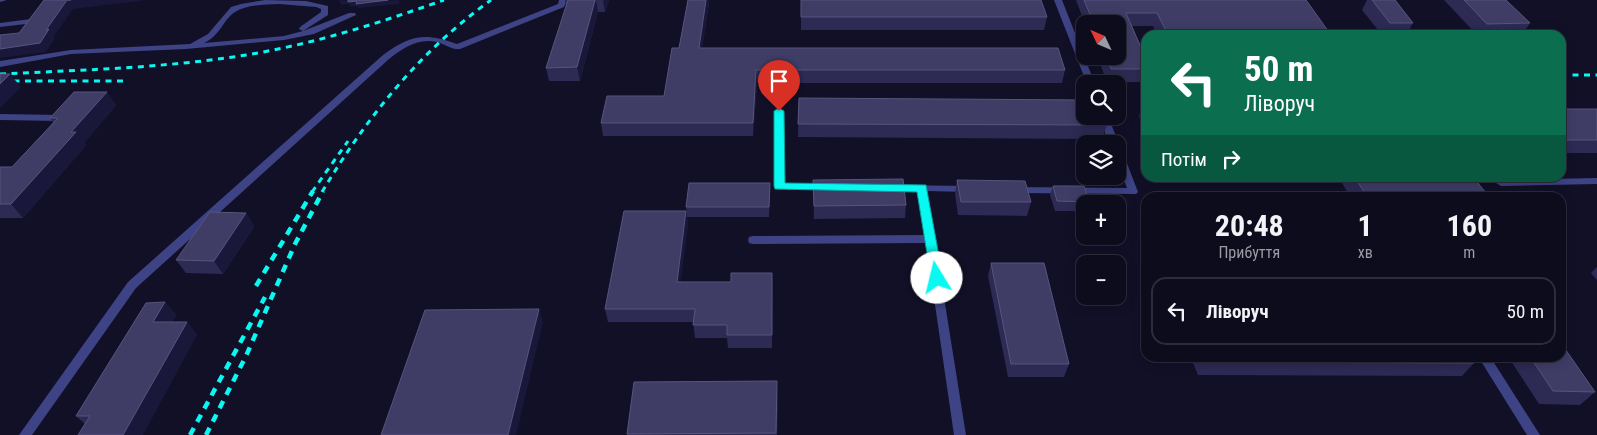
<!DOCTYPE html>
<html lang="uk">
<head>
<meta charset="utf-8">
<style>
	:root { --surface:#0d0c1d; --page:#1b1a2a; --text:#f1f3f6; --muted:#9a9ba4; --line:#2d2c3b }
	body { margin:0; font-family:"Roboto Condensed",sans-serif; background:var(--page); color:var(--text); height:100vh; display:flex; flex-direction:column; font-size:19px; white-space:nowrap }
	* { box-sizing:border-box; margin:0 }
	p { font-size:16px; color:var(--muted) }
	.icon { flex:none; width:28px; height:28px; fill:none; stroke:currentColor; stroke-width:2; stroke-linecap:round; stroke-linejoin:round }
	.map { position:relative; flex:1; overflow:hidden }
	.side { position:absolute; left:1141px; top:192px; width:425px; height:170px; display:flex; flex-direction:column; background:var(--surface); border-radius:15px; box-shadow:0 2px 12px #0003,0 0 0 1px var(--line) }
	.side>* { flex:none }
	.hud { position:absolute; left:1141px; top:30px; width:425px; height:152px; border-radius:15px; box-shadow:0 2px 12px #0003,0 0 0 1px var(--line); background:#0b6e4f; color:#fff; overflow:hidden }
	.needle { width:32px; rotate:314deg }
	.tools { position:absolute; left:1076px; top:15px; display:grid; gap:10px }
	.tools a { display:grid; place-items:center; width:50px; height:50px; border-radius:10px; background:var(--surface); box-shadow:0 2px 12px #0003,0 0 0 1px var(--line); font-size:25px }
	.pin { position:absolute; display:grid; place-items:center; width:42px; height:42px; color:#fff; margin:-51px -21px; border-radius:50% 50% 50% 0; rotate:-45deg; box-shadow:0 0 5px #0007 }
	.pin .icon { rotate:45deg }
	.me { position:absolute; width:55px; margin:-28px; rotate:351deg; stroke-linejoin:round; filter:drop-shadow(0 0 4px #0008) }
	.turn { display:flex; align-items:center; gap:18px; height:105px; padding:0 20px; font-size:22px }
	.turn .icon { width:65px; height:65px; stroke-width:2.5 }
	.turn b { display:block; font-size:35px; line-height:42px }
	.then { display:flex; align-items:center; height:48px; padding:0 20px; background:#0003; gap:10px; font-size:19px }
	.eta { display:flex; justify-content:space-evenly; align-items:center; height:85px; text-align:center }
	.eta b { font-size:30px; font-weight:700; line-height:35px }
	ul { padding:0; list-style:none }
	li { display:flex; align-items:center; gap:15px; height:68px; margin:0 10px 8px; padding:0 10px; border:2px solid var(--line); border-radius:15px }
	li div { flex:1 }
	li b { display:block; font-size:19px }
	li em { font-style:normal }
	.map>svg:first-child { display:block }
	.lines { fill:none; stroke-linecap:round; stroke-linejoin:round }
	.lane { fill:#3d4384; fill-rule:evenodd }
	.rail-far1 { stroke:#09f8f2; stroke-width:3; stroke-dasharray:6 5.5; stroke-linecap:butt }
	.rail { stroke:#09f8f2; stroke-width:4.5; stroke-dasharray:8 7; stroke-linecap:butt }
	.wall { fill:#2d2a54 }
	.shaded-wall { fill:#1a183a }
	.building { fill:#3f3d66; stroke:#57557e }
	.route { fill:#09f8f2; stroke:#06a19d }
</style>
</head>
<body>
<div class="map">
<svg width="1597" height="435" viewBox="0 0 1597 435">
	<rect width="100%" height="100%" fill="#111027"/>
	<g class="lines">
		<!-- lane -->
		<g class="lane">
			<polygon points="0,0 7,0 0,2"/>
			<path d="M265 0 306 1 328 6V15L303 31 349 13H355L356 15 314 34 284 40 186 49 71 54 0 67V61L71 50 190 44 208 34 231 7 241 4ZM279 4 316 7 321 9V12L300 27 299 29 303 31 284 36 204 43C221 35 222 21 235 12 247 4 266 5 279 4Z"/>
			<path d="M559 0H567L564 7 460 49C451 50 445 44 437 42 418 38 403 48 389 59L136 288 32 435H19L128 282 383 55C410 35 425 32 457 44L558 4Z"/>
			<polygon points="1054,0 1062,0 1095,84 1087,84"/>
			<polygon points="31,19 34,19 34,23 0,27 0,23"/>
			<polygon points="779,108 783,111 784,183 825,184 830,187 828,189 776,188 774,186 775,111"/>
			<polygon points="0,114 59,115 63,118 59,121 0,120"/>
			<polygon points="1099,116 1108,116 1119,144 1118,146 1118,144 1109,144"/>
			<polygon points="1118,150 1123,153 1138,192 1136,194 1015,193 1010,190 1015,187 1127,188 1118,164"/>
			<polygon points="1597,178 1597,184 1501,186 1496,183 1501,180"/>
			<polygon points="892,185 968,186 973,189 968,192 927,191 966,435 954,435 926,243 753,244 749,243 748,240 749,237 753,236 925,235 918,191 889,190 887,188"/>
			<polygon points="1479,358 1491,358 1540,435 1527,435"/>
		</g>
		<!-- rail-far1 -->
		<g class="rail-far1">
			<path d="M0 74C82 70 165 68 246 55 314 44 379 23 444 0"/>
			<polyline points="1561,75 1597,75"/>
			<polyline points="2,81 123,81"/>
			<polyline points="312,192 348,141"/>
			<path d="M322 192C367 117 420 51 491 0"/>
		</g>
		<!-- rail -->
		<g class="rail">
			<polyline points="256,286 313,191"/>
			<polyline points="190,435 265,297"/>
			<polyline points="206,435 246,356 295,244 323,191"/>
		</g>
	</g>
	<!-- wall -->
	<g class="wall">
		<polygon points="565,0 609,0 605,12 598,12 580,81 549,81 546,68 566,6"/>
		<polygon points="688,0 709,0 709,3 702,48 1065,70 1062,83 757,83 753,136 603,136 601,123 664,96 679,48"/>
		<polygon points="801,0 1047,17 1044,30 801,30"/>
		<polygon points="1076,0 1306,0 1331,35 1157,35 1153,26 1132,26 1146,59 1146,82 1107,82 1097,56 1118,56 1118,24 1085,24"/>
		<polygon points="1367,0 1395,0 1413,23 1406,35 1382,35 1362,10"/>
		<polygon points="1444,0 1506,0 1530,23 1522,35 1477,35"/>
		<polygon points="799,98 1107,125 1102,139 798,137"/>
		<polygon points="1144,103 1146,103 1146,135 1139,116"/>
		<polygon points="116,105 84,143 86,145 23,218 0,218 0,167 12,167 53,123 50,118"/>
		<rect x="1561" y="109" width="36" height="44"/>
		<polygon points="1339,178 1474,178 1490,198 1351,198"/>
		<polygon points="813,180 906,205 905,218 814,219"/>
		<polygon points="957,180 1031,202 1027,216 958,215 955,194"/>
		<polygon points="1053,186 1089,202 1088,204 1085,204 1085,211 1055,211 1050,195"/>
		<polygon points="770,193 769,217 687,217 686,207"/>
		<polygon points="686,211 688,224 680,282 731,282 772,273 772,348 728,348 727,338 695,338 693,322 608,322 605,309"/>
		<polygon points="246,213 254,227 223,274 186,273 176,260"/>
		<polygon points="991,263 1069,364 1064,377 1008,377 988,276"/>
		<polygon points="1597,267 1597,280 1591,273"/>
		<polygon points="165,302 176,315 172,322 187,322 197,335 85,424 76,416"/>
		<polygon points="1191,358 1471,358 1474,363 1462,376 1198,375"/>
		<polygon points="1509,358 1561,358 1595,392 1580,405 1539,404"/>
		<polygon points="778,394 777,435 627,435 627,434"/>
	</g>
	<!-- shaded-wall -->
	<g class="shaded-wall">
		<polygon points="67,0 146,0 73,9 54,36 55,38 46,52 0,58 0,49 46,30"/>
		<polygon points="339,0 357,1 401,0 399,1 399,4 358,8 357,6 350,7 349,4 341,5"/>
		<polygon points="596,0 598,12 580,81 577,67"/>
		<polygon points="603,0 609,0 605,12"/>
		<polygon points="706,0 709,0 709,3 700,61 699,48"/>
		<polygon points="756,70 757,83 753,136 753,123"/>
		<polygon points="10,74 21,87 0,108 0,84"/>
		<polygon points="107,92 116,105 84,143 86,145 23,218 11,204 71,132"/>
		<polygon points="686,211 688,224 679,296 677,282"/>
		<polygon points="246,213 254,227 223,274 214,261"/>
		<polygon points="772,273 773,286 772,348"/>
		<polygon points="165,302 176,315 164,336 153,322"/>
		<polygon points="539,309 543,322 516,435 508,435"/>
		<polygon points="187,322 197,335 143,435 123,435"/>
		<polygon points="777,381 778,394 776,435"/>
	</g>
	<!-- building -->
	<g class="building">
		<polygon points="44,0 71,0 67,0 46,30 49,29 40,43 0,49 0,35 19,33"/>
		<polygon points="348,0 388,0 356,4 357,1 348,2"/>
		<polygon points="568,0 595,0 577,67 546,68"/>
		<polygon points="688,0 706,0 699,48 1058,48 1065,70 756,70 753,123 601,123 607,96 664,96 672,48 679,48"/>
		<polygon points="801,0 1041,0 1047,17 801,17"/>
		<polygon points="1084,0 1306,0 1331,35 1168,35 1157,13 1126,13 1146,59 1146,69 1111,69 1106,56 1118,56 1118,24 1094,24"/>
		<polygon points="1372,0 1395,0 1413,23 1390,23"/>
		<polygon points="1464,0 1506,0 1530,23 1487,24"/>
		<polygon points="0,74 10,74 0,84"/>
		<polygon points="74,92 107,92 71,132 76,132 11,204 0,204 0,167 12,167 58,118 50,118"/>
		<polygon points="799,98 1085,100 1085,116 1103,116 1107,125 798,124"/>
		<polygon points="1144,103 1146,103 1146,109"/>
		<rect x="1561" y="109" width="36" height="31"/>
		<polygon points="1355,178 1474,178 1490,198 1368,198"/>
		<polygon points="903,179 906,205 814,206 813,180"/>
		<polygon points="957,180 1025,181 1031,202 961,202"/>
		<polygon points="689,183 770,183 769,207 686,207"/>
		<polygon points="1053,186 1084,186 1089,202 1057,201"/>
		<polygon points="624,211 686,211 677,282 731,282 731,273 772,273 772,335 727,335 727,325 693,325 695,309 605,309"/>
		<polygon points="210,212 246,213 214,261 176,260"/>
		<polygon points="991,263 1044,263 1069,364 1011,364"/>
		<polygon points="165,302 153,322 187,322 123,435 78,435 90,416 76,416 146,303"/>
		<polygon points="539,309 508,435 381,435 425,310"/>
		<polygon points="1561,343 1595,392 1553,391 1531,358 1561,358"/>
		<polygon points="1204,358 1471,358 1474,363 1206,362"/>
		<polygon points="777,381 776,433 627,434 634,382"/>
	</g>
	<!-- route -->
	<polygon class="route" points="779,108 784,111 785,183 926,185 943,278 941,281 933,281 931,278 917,192 775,189 774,186 774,111"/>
</svg>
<div class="tools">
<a><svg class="needle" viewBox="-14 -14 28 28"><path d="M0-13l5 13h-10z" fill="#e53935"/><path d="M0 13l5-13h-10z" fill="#9a9ba4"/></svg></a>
<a><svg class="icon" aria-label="search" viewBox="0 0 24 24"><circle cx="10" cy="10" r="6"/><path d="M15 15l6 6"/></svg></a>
<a><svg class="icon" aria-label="layers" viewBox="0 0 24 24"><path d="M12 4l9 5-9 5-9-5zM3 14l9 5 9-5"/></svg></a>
<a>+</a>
<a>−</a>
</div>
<div class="pin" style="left:779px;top:111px;background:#d93025"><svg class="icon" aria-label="arrive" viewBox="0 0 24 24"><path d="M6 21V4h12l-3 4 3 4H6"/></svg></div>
<svg class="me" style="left:937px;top:278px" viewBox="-20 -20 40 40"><circle r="19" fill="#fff"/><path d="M0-13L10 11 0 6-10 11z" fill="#09f8f2"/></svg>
<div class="hud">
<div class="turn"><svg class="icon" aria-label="left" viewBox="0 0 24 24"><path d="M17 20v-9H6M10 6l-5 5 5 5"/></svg><div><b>50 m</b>Ліворуч</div></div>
<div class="then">Потім<svg class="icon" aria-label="right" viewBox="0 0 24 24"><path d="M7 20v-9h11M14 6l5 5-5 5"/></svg></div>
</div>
<section class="side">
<div class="eta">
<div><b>20:48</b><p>Прибуття</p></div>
<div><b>1</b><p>хв</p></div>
<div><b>160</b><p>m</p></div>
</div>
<ul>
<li><svg class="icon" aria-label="left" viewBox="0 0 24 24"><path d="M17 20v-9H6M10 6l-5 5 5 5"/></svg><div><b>Ліворуч</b></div><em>50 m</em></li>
</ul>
</section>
</div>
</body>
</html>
